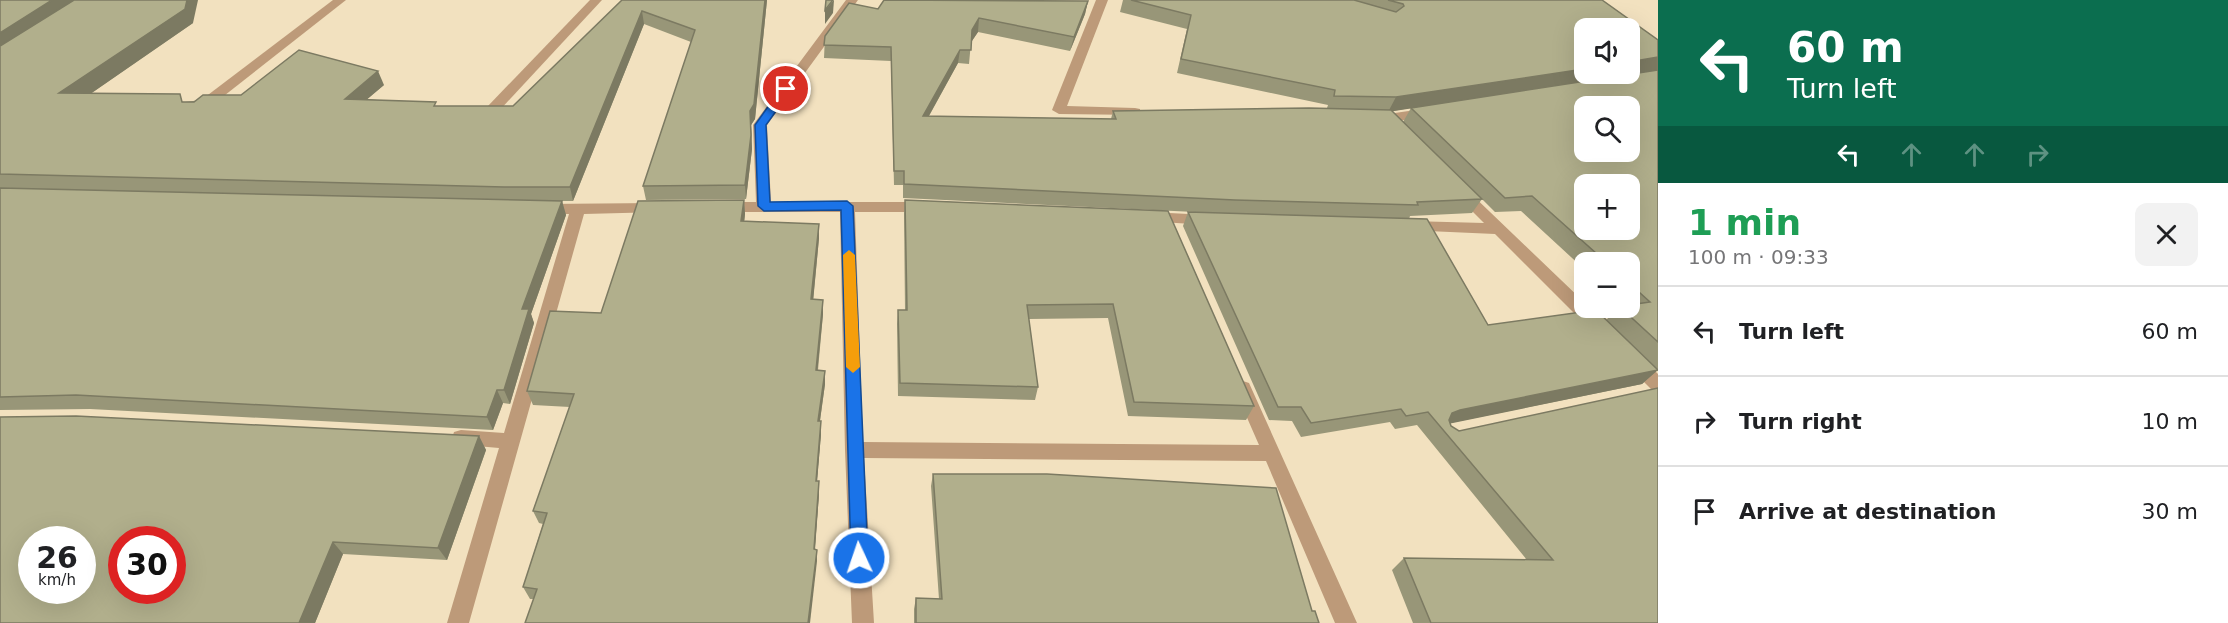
<!DOCTYPE html>
<html lang="en">
<head>
<meta charset="utf-8">
<style>
	:root { --surface:#fff; --page:#f2f2f2; --text:#202124; --muted:#757577; --line:#e0e0e0 }
	body { margin:0; font-family:"DejaVu Sans",sans-serif; background:var(--page); color:var(--text); height:100vh; display:flex; flex-direction:column; font-size:22px; white-space:nowrap }
	* { box-sizing:border-box; margin:0 }
	p { font-size:20px; color:var(--muted) }
	.icon { flex:none; width:33px; height:33px; fill:none; stroke:currentColor; stroke-width:2; stroke-linecap:round; stroke-linejoin:round }
	.map { position:relative; flex:1; overflow:hidden }
	.drawer { display:flex; flex-direction:column; background:var(--surface); width:570px }
	.drawer>* { flex:none }
	.guide { background:#0b6e4f; color:#fff; overflow:hidden }
	.tools { position:absolute; left:1574px; top:18px; display:grid; gap:12px }
	.tools a { display:grid; place-items:center; width:66px; height:66px; border-radius:12px; background:var(--surface); box-shadow:0 6px 24px #0002; font-size:30px }
	.speed { position:absolute; left:18px; top:526px; display:flex; gap:12px; font-size:30px; font-weight:700; text-align:center }
	.speed>* { display:grid; place-content:center; width:78px; height:78px; border-radius:50%; background:var(--surface); box-shadow:0 6px 24px #0002; line-height:1 }
	.speed small { font-size:15px; font-weight:400 }
	.speed .limit { border:9px solid #d22; background:#fff; color:#111 }
	.pin { position:absolute; display:grid; place-items:center; width:51px; height:51px; color:#fff; margin:-26px; border:3px solid #fff; border-radius:50%; box-shadow:0 2px 6px #0007 }
	.me { position:absolute; width:66px; margin:-33px; rotate:357deg; stroke-linejoin:round; filter:drop-shadow(0 0 4px #0008) }
	.turn { display:flex; align-items:center; gap:21px; height:126px; padding:0 30px; font-size:27px }
	.turn .icon { width:78px; height:78px; stroke-width:2.5 }
	.turn b { display:block; font-size:42px; line-height:51px }
	.lanes { display:flex; align-items:center; height:57px; padding:0 30px; background:#0003; justify-content:center; gap:30px; direction:ltr }
	.lanes .off { opacity:.35 }
	.round { display:grid; place-items:center; flex:none; width:63px; height:63px; border-radius:12px; background:var(--page) }
	.summary { display:flex; align-items:center; justify-content:space-between; height:102px; padding:0 30px }
	h1 { font-size:36px; font-weight:700; line-height:45px; color:#1e9e55 }
	ul { padding:0; list-style:none }
	li { display:flex; align-items:center; gap:18px; height:90px; padding:0 30px; border-top:2px solid var(--line) }
	li div { flex:1 }
	li b { display:block; font-size:22px }
	li em { font-style:normal }
	main { display:flex; flex:1; min-height:0 }
	.map>svg:first-child { display:block }
	.lines { fill:none; stroke-linecap:round; stroke-linejoin:round }
	.minor { fill:#bd9a79; fill-rule:evenodd }
	.wall { fill:#989678; fill-rule:evenodd }
	.shaded-wall { fill:#7c7a62 }
	.building { fill:#b1af8c; stroke:#7c7a62; stroke-width:1.5; fill-rule:evenodd }
	.route { fill:#1a73e8; stroke:#114b97; stroke-width:1.5 }
	.slow { fill:#f59e0b }
</style>
</head>
<body>
<main>
<div class="map">
<svg width="1658" height="623" viewBox="0 0 1658 623">
	<rect width="100%" height="100%" fill="#f2e1bf"/>
	<g class="lines">
		<!-- minor -->
		<g class="minor">
			<polygon points="333,0 346,0 206,110 196,110 196,104"/>
			<polygon points="590,0 602,0 497,113 487,113 487,107"/>
			<polygon points="846,0 858,0 767,125 771,202 926,202 933,207 926,212 855,212 863,442 1259,445 1234,388 1237,383 1243,381 1249,383 1357,623 1335,623 1266,461 864,458 874,623 852,623 845,450 840,212 724,212 717,207 724,202 756,202 753,125"/>
			<polygon points="1096,0 1108,0 1067,106 1135,108 1140,109 1140,115 1059,114 1052,110"/>
			<polygon points="1429,108 1434,109 1434,115 1398,121 1402,126 1395,130 1390,129 1381,118 1388,114"/>
			<polygon points="1460,186 1465,188 1584,302 1584,308 1589,308 1606,326 1604,331 1592,331 1495,234 1405,230 1402,226 1405,222 1410,221 1484,223 1455,194 1453,191"/>
			<polygon points="656,203 661,204 663,208 661,212 584,214 469,623 447,623 499,448 454,444 452,438 454,432 461,430 504,433 569,214 544,214 537,209 544,204"/>
			<polygon points="1150,212 1208,215 1216,220 1208,225 1145,221 1142,217 1145,213"/>
			<polygon points="1634,354 1640,356 1658,374 1658,392 1652,390 1628,366 1625,361 1628,356"/>
		</g>
	</g>
	<!-- wall -->
	<g class="wall">
		<polygon points="0,0 193,23 90,94 185,102 241,95 384,85 367,99 437,106 513,106 622,0 767,0 755,119 751,125 752,149 746,199 646,200 643,186 691,42 644,24 573,201 562,201 566,215 531,314 534,323 510,404 503,403 493,430 90,409 0,410"/>
		<path d="M1123 0H1602L1658 40V371L1657 370 1642 384 1450 423 1451 426 1658 623H1413L1392 570 1404 558 1527 560 1417 425 1395 429 1390 422 1301 437 1292 421 1269 420 1183 226 1188 212H1195L903 198V185H894L891 61 824 58 825 36 878 9 1088 1 1085 14 1070 51 978 32 971 42 969 64 958 63 929 116 1111 119 1113 111 1327 108 1328 105 1177 73 1187 29 1120 12ZM1411 108 1403 122 1392 111ZM1482 199 1495 212 1521 211 1584 269V262H1629V308H1619L1606 320 1488 325 1409 219 1410 216 1472 213Z"/>
		<polygon points="744,200 745,214 744,221 819,238 813,300 823,300 823,314 818,370 825,371 825,384 820,421 821,421 821,434 817,481 819,481 819,494 815,550 817,550 817,561 533,599 530,599 523,587 543,524 539,523 533,511 570,407 533,405 527,391"/>
		<polygon points="905,200 1168,211 1254,406 1246,420 1128,416 1108,318 1029,319 1038,387 1035,400 898,396 897,324 898,310 905,310 904,214"/>
		<polygon points="479,436 486,450 447,560 343,554 315,623 0,623"/>
		<polygon points="933,474 1312,611 1319,623 914,623 914,609 916,598 939,599 931,486"/>
	</g>
	<!-- shaded-wall -->
	<g class="shaded-wall">
		<polygon points="52,0 83,0 0,53 0,33"/>
		<polygon points="187,0 198,0 193,23 70,108 59,93"/>
		<polygon points="765,0 767,0 755,119 751,125 752,149 746,199 745,185 750,111"/>
		<polygon points="834,0 833,13 825,24 825,10"/>
		<polygon points="1088,1 1085,14 1070,51 1074,37"/>
		<polygon points="642,11 644,24 573,201 570,187"/>
		<polygon points="979,18 978,32 970,44 972,30"/>
		<polygon points="960,50 958,63 921,130 923,116"/>
		<polygon points="1658,57 1658,70 1388,112 1396,97 1584,69 1584,74 1629,74 1629,62"/>
		<polygon points="378,71 384,85 351,113 345,99"/>
		<polygon points="744,200 745,214 743,235 741,221"/>
		<polygon points="562,201 566,215 531,314 534,323 510,404 504,390 522,309"/>
		<polygon points="819,224 819,238 812,313 811,299"/>
		<polygon points="823,300 823,314 816,384 816,370"/>
		<polygon points="1658,370 1642,384 1448,424 1440,427 1452,413 1460,410"/>
		<polygon points="825,371 825,384 818,434 818,421"/>
		<polygon points="497,390 503,403 493,430 487,417"/>
		<polygon points="821,421 821,434 816,494 816,481"/>
		<polygon points="479,436 486,450 447,560 438,548"/>
		<polygon points="819,481 819,494 814,561 814,549"/>
		<polygon points="333,542 343,554 315,623 299,623"/>
		<polygon points="817,550 817,561 810,623 808,623"/>
	</g>
	<!-- building -->
	<g class="building">
		<polygon points="0,0 52,0 0,33"/>
		<polygon points="74,0 187,0 185,9 59,93 180,94 182,102 194,102 203,95 241,95 299,50 378,71 345,99 436,102 434,106 513,106 622,0 765,0 754,104 750,111 751,135 745,185 643,186 695,30 642,11 570,187 504,187 0,174 0,46"/>
		<polygon points="826,0 833,0 825,10"/>
		<polygon points="884,0 1088,1 1074,37 979,18 972,30 971,50 960,50 923,116 1116,119 1113,111 1309,108 1391,110 1482,199 1417,202 1418,205 1235,200 904,184 904,171 894,171 891,47 824,45 825,36 849,3 878,9"/>
		<polygon points="1131,0 1354,0 1396,12 1404,6 1403,4 1388,0 1602,0 1658,40 1658,57 1629,62 1629,28 1584,28 1584,69 1396,97 1334,96 1335,90 1181,59 1191,15"/>
		<path d="M1658 70V342L1621 308H1629V305L1650 302 1629 283V262H1606L1532 196 1505 198 1411 108ZM1584 106H1629V152H1584ZM1584 184H1629V230H1584Z"/>
		<polygon points="0,188 562,201 522,309 529,309 504,390 497,390 487,417 76,395 0,397"/>
		<polygon points="744,200 741,221 819,224 811,299 823,300 816,370 825,371 818,421 821,421 816,481 819,481 814,549 817,550 808,623 525,623 537,589 523,587 547,513 533,511 574,394 527,391 550,311 601,313 638,201"/>
		<polygon points="905,200 1168,211 1254,406 1134,402 1113,304 1027,305 1038,387 900,383 898,310 907,310"/>
		<polygon points="1188,212 1427,219 1488,325 1596,310 1658,370 1460,410 1452,413 1449,420 1451,426 1459,431 1658,388 1658,623 1431,623 1404,558 1553,560 1428,412 1406,416 1401,409 1311,423 1301,407 1278,407"/>
		<path d="M76 416 479 436 438 548 333 542 299 623H0V417ZM32 540H82V591H32ZM122 540H172V591H122Z"/>
		<polygon points="933,474 1047,474 1276,488 1312,611 1315,611 1319,623 916,623 916,598 942,599"/>
	</g>
	<!-- route -->
	<polygon class="route" points="782,87 792,89 766,125 770,202 847,201 853,206 868,558 865,564 859,566 853,564 851,558 841,210 764,211 758,206 755,125"/>
	<!-- slow -->
	<polygon class="slow" points="849,250 855,255 860,367 853,373 846,367 843,255"/>
</svg>
<div class="tools">
<a><svg class="icon" aria-label="sound" viewBox="0 0 24 24"><path d="M4 9h4l5-4v14l-5-4H4zM17 9q2 3 0 6"/></svg></a>
<a><svg class="icon" aria-label="search" viewBox="0 0 24 24"><circle cx="10" cy="10" r="6"/><path d="M15 15l6 6"/></svg></a>
<a>+</a>
<a>−</a>
</div>
<div class="speed"><div>26<small>km/h</small></div><div class="limit">30</div></div>
<div class="pin" style="left:786px;top:89px;background:#d93025"><svg class="icon" aria-label="arrive" viewBox="0 0 24 24"><path d="M6 21V4h12l-3 4 3 4H6"/></svg></div>
<svg class="me" style="left:859px;top:558px" viewBox="-20 -20 40 40"><circle r="17" fill="#1a73e8" stroke="#fff" stroke-width="3"/><path d="M0-11L8 9 0 5-8 9z" fill="#fff"/></svg>
</div>
<section class="drawer">
<div class="guide">
<div class="turn"><svg class="icon" aria-label="left" viewBox="0 0 24 24"><path d="M17 20v-9H6M10 6l-5 5 5 5"/></svg><div><b>60 m</b>Turn left</div></div>
<div class="lanes"><svg class="icon" aria-label="left" viewBox="0 0 24 24"><path d="M17 20v-9H6M10 6l-5 5 5 5"/></svg><svg class="icon off" aria-label="ahead" viewBox="0 0 24 24"><path d="M12 20V5M6 11l6-6 6 6"/></svg><svg class="icon off" aria-label="ahead" viewBox="0 0 24 24"><path d="M12 20V5M6 11l6-6 6 6"/></svg><svg class="icon off" aria-label="right" viewBox="0 0 24 24"><path d="M7 20v-9h11M14 6l5 5-5 5"/></svg></div>
</div>
<div class="summary"><div><h1>1 min</h1><p>100 m · 09:33</p></div><a class="round"><svg class="icon" aria-label="close" viewBox="0 0 24 24"><path d="M6 6l12 12M18 6L6 18"/></svg></a></div>
<ul>
<li><svg class="icon" aria-label="left" viewBox="0 0 24 24"><path d="M17 20v-9H6M10 6l-5 5 5 5"/></svg><div><b>Turn left</b></div><em>60 m</em></li>
<li><svg class="icon" aria-label="right" viewBox="0 0 24 24"><path d="M7 20v-9h11M14 6l5 5-5 5"/></svg><div><b>Turn right</b></div><em>10 m</em></li>
<li><svg class="icon" aria-label="arrive" viewBox="0 0 24 24"><path d="M6 21V4h12l-3 4 3 4H6"/></svg><div><b>Arrive at destination</b></div><em>30 m</em></li>
</ul>
</section>
</main>
</body>
</html>
